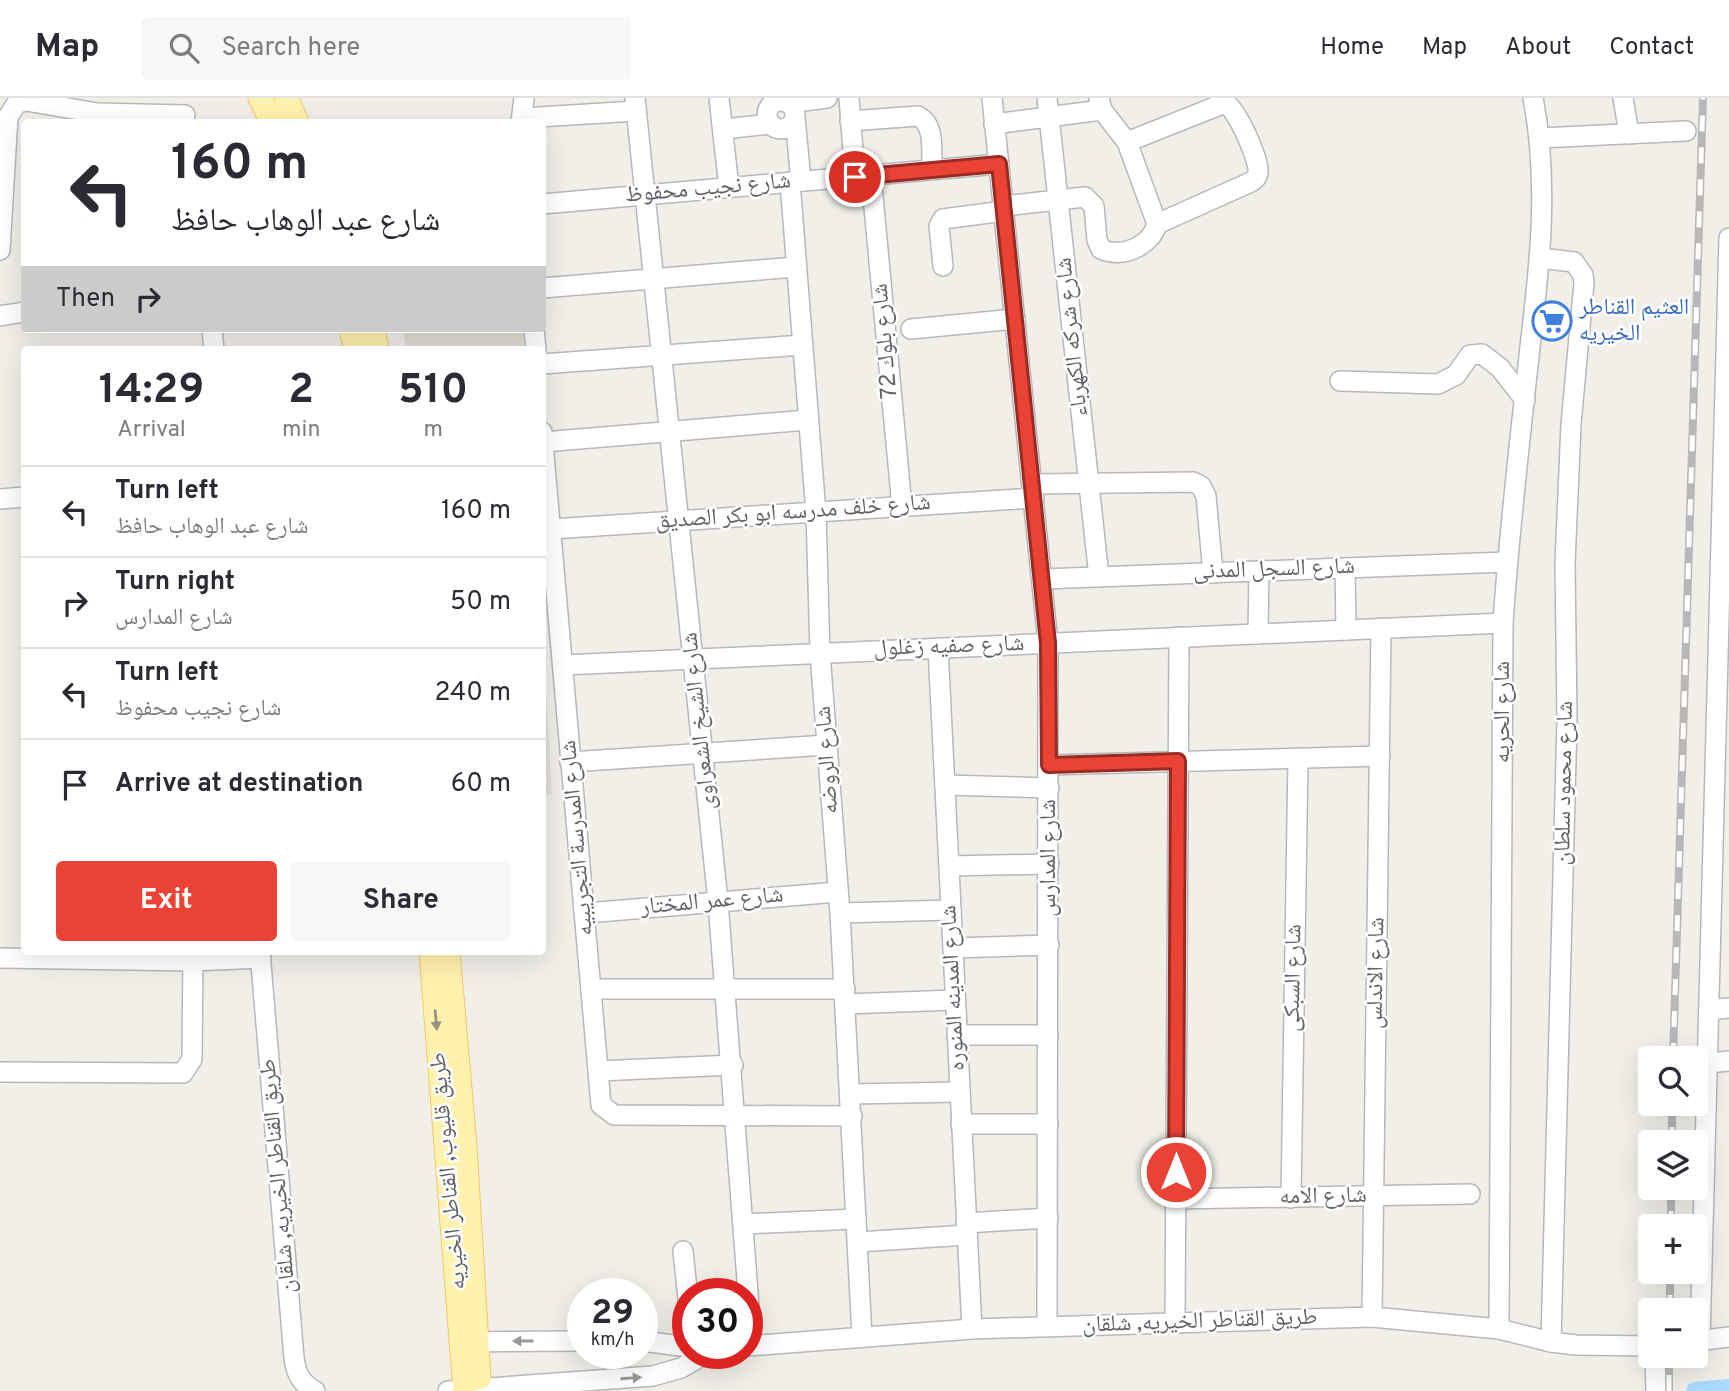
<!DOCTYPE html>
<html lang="en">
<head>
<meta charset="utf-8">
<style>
	:root { --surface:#fff; --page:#f7f7f7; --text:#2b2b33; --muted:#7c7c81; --line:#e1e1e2; --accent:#ea4335 }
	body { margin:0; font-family:Overpass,"Noto Naskh Arabic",sans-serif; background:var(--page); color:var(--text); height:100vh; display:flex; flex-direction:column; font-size:26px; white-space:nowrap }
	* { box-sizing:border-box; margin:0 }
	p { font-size:23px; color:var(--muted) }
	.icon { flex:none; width:38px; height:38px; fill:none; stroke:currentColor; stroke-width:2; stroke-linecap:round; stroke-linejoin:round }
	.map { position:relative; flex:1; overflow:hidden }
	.panel { position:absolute; left:21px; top:248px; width:525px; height:609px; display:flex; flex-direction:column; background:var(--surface); border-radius:7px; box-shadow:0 7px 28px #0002 }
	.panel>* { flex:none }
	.guide { position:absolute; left:21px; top:21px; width:525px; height:214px; border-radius:7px; box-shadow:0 7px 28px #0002; background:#fff; color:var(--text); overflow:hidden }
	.controls { position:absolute; left:1638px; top:948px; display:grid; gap:14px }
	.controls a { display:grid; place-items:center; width:70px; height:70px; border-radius:7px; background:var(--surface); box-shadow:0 7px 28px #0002; font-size:35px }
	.speed { position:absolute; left:567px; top:1180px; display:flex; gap:14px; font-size:35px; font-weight:700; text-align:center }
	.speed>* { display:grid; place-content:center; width:91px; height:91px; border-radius:50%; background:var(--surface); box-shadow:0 7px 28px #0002; line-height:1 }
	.speed small { font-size:18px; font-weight:400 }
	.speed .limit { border:10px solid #d22; background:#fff; color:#111 }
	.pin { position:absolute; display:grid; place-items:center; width:60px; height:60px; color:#fff; margin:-30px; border:4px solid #fff; border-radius:50%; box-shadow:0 2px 7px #0007 }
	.me { position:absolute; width:77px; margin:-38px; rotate:0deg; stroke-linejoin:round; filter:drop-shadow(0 0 5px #0008) }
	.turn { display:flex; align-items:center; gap:24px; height:147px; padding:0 35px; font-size:32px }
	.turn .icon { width:91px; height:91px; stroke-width:2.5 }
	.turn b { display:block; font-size:49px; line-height:60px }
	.then { display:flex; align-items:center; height:66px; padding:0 35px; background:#0003; gap:14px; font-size:26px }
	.eta { display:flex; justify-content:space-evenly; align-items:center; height:119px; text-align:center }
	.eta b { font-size:42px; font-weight:700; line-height:49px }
	.action { display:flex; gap:14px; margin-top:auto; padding:14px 35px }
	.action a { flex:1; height:80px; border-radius:7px; background:var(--accent); color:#fff; font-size:28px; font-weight:700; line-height:80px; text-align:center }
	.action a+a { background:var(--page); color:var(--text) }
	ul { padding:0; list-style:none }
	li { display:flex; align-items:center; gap:21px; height:91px; padding:0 35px; border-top:2px solid var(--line) }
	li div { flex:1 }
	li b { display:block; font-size:26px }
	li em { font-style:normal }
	header { display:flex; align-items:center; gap:42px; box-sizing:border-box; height:98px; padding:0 35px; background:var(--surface); border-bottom:2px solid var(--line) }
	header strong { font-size:33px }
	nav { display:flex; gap:38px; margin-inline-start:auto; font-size:24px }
	.search { width:490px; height:63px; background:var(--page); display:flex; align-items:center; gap:18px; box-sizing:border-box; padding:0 24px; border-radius:7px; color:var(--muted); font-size:26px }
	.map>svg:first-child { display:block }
	.education { fill:#e1ded6 }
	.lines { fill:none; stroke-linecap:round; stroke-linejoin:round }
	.canal { stroke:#aadaff; stroke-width:18 }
	.minor-casing { stroke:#b5b8bc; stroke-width:22 }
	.major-casing { stroke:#f2c960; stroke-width:25 }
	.minor { stroke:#fff; stroke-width:19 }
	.major { stroke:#fff2af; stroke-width:23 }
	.rail-casing { stroke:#b6b7b8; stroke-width:8 }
	.rail { stroke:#fff; stroke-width:5; stroke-dasharray:16; stroke-linecap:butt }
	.oneway { fill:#979581 }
	.oneway2 { fill:#979a9d }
	.route-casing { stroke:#982c22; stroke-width:18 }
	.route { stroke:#ea4335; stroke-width:12 }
	.labels { text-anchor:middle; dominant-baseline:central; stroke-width:5; stroke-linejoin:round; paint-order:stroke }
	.street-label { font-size:23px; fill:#5f6368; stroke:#fff }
	.shop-label { font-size:23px; fill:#366cbe; stroke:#fff; text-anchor:start }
</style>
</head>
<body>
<header>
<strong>Map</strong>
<div class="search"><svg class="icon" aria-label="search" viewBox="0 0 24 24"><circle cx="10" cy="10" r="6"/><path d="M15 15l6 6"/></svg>Search here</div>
<nav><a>Home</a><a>Map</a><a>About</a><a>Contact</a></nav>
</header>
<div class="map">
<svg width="1729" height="1293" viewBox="0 0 1729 1293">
	<rect width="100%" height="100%" fill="#f1efe8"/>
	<!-- education -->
	<g class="education">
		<polygon points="403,231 522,231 524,252 406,252"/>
		<polygon points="543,543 552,696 543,698 542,698"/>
	</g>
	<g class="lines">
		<!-- canal -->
		<polyline class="canal" points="1695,1293 1729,1290"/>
		<!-- minor casing -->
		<g class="minor-casing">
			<g id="minor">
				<polyline points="635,0 718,804 752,1247"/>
				<polyline points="719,0 729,90"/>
				<polyline points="849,0 855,79"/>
				<polyline points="992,0 1048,545 1047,1228"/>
				<polyline points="1047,0 1099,479"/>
				<polyline points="1623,0 1629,36"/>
				<circle cx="781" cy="17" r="14"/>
				<polyline points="788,5 827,0"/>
				<polyline points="522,20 636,13"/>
				<polyline points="795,20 801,83"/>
				<path d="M850 23 918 18C936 27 931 54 932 72"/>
				<polyline points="521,24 524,0"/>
				<polyline points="994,26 1102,12"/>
				<polyline points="723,31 771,26"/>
				<polyline points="1540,40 1686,33"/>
				<path d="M1127 44 1225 5C1236 9 1260 63 1258 75 1257 80 1255 81 1251 84L1157 126"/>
				<polyline points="871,77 902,409"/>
				<polyline points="790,84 816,415 820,555 840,815 862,1239"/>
				<polyline points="542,106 999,66"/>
				<path d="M1003 108 1085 99 1094 108 1097 142 1101 151C1122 161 1151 148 1157 126L1127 44 1102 12 1099 0"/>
				<polyline points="0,152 8,19 17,5 26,3 97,15 185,17"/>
				<polyline points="1540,160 1574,164 1583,177 1584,185 1571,326 1565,465 1567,621 1551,1244"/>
				<polyline points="943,168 939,128 943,121 1004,113"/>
				<polyline points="542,190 796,169"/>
				<polyline points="0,218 24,214"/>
				<polyline points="212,231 214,252"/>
				<polyline points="534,231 536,252"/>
				<polyline points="911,231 1015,221"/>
				<polyline points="542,266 802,247"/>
				<polyline points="1340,283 1438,286 1456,277 1470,257 1482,256 1500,270 1525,302"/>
				<polyline points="542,334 601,1007 614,1017 852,1018"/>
				<polyline points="543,344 808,322"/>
				<polyline points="1033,386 1193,384 1201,388 1206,398 1213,475"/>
				<polyline points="0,401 24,399"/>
				<polyline points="551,431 1034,400"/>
				<polyline points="1345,470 1346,532"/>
				<polyline points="1042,481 1507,464"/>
				<polyline points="1258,536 1259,473"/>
				<polyline points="938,550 972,1231"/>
				<polyline points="563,567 1503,525"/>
				<polyline points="570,664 827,647"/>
				<polyline points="1049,667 1380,658"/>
				<polyline points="945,687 1049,690"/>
				<polyline points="949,768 1049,766"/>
				<polyline points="586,815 838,794"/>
				<polyline points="840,815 951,812"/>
				<polyline points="953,850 1049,847"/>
				<path d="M260 854 294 1260C296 1276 301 1285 315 1293"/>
				<polyline points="0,860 193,863 261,860"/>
				<polyline points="591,891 845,891"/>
				<polyline points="845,906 955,902"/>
				<polyline points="1709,912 1729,910"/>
				<polyline points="957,937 1048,937"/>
				<polyline points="1708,965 1729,963"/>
				<polyline points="598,973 733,967"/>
				<polyline points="0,974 183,975 192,961 193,854"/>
				<polyline points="851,996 959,994"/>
				<polyline points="961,1026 1048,1026"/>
				<polyline points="1291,1100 1298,660"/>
				<polyline points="1176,1101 1470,1096"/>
				<polyline points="966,1125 1048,1120"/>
				<polyline points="744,1126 856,1121"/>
				<polyline points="858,1144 967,1137"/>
				<polyline points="683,1153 688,1201"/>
				<polyline points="1372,1219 1381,530"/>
				<polyline points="1175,1223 1179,539"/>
				<path d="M1499 1231 1503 525C1509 433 1520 341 1530 249 1540 165 1549 84 1533 0"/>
				<polyline points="1700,1242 1729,140"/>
				<polyline points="642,1243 688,1249"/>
				<polyline points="1696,1243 1729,1239"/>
				<polyline points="462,1244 583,1243"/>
				<polyline points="747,1248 972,1231 1372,1219 1499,1231 1551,1244 1576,1247 1650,1248"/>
				<polyline points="1655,1258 1656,1293"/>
				<polyline points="448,1293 653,1278 681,1270 707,1255"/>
			</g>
		</g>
		<!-- major casing -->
		<g class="major-casing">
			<g id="major">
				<polyline points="260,0 272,24"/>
				<polyline points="286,0 297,24"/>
				<polyline points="351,231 356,252"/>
				<polyline points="373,231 377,252"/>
				<polyline points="431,854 465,1293"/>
				<polyline points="448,854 465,1048 479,1280"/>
			</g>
		</g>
		<!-- minor -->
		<use href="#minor" class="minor"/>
		<!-- major -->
		<use href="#major" class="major"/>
		<!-- rail casing -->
		<g class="rail-casing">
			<g id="rail">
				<polyline points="1673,961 1703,0"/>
				<polyline points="1672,1045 1672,1006"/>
				<polyline points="1671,1129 1671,1090"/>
				<polyline points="1670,1213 1670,1174"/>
				<polyline points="1669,1293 1669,1258"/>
			</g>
		</g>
		<!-- rail -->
		<use href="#rail" class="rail"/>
	</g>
	<!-- one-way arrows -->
	<defs><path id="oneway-solid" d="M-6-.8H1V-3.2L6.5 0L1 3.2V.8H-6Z" transform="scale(1.75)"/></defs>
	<use class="oneway" href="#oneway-solid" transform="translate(436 922) rotate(85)"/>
	<g class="oneway2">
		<use href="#oneway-solid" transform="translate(523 1243) rotate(-180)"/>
		<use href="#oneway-solid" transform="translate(631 1280) rotate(-4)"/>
	</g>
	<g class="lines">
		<!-- route casing -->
		<g class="route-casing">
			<polyline id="route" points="855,79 999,66 1048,545 1049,667 1178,663 1176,1074"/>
		</g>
		<!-- route -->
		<use href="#route" class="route"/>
	</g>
	<!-- icons -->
	<defs>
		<g id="supermarket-ring" transform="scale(2.0125)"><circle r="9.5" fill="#fff" stroke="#3f7fe0" stroke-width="1.5"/><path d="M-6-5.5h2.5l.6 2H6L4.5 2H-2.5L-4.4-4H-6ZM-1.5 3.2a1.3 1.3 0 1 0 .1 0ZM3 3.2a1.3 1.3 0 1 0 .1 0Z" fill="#3f7fe0"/></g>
	</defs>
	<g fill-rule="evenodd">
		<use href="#supermarket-ring" x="1552" y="223"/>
	</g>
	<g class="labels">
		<!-- street labels -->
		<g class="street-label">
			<text transform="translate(708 91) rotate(-5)">شارع نجيب محفوظ</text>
			<text transform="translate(1073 239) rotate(-96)">شارع شركه الكهرباء</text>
			<text transform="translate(886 243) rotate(-95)">شارع بلوك 72</text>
			<text transform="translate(793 415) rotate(-4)">شارع خلف مدرسه ابو بكر الصديق</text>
			<text transform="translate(1274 472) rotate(-2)">شارع السجل المدنى</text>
			<text transform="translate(949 549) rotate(-2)">شارع صفيه زغلول</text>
			<text transform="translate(1503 614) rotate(-90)">شارع الحريه</text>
			<text transform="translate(700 623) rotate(-96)">شارع الشيخ الشعراوى</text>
			<text transform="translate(828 662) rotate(-94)">شارع الروضه</text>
			<text transform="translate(1565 685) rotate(-89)">شارع محمود سلطان</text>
			<text transform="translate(578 740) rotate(-95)">شارع المدرسة التجريبيه</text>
			<text transform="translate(1049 760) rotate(-90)">شارع المدارس</text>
			<text transform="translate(712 804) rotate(-5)">شارع عمر المختار</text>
			<text transform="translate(1377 875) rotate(-89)">شارع الاندلس</text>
			<text transform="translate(1294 880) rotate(-89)">شارع السبكى</text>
			<text transform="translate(954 890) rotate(-93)">شارع المدينه المنوره</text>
			<text transform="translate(449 1073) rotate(-95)">طريق قليوب, القناطر الخيريه</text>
			<text transform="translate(279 1078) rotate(-95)">طريق القناطر الخيريه, شلقان</text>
			<text transform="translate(1323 1099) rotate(-1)">شارع الامه</text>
			<text transform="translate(1200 1224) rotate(-2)">طريق القناطر الخيريه, شلقان</text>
		</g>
		<!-- shop labels -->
		<g class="shop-label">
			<text x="1579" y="210">العثيم القناطر<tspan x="1579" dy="26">الخيريه</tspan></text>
		</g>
	</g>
</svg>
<div class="controls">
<a><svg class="icon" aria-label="search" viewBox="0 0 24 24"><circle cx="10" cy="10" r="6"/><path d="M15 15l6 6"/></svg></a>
<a><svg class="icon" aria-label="layers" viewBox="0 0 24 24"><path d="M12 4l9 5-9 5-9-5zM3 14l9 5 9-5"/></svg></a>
<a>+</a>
<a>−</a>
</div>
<div class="speed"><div>29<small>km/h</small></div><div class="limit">30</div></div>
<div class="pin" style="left:855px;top:79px;background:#d93025"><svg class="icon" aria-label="arrive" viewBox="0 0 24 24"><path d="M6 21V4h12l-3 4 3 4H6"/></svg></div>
<svg class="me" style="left:1176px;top:1074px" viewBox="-20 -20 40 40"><circle r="17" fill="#ea4335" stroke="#fff" stroke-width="3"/><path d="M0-11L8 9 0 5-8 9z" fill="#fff"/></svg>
<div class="guide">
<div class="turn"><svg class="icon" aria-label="left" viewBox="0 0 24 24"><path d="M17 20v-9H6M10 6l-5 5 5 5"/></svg><div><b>160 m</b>شارع عبد الوهاب حافظ</div></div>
<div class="then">Then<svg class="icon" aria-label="right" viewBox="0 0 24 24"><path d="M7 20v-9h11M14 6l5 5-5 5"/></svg></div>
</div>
<section class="panel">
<div class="eta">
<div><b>14:29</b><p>Arrival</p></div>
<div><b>2</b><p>min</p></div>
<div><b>510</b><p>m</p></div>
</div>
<ul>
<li><svg class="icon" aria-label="left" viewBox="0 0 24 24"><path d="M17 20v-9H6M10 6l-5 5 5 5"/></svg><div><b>Turn left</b><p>شارع عبد الوهاب حافظ</p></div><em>160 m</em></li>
<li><svg class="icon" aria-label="right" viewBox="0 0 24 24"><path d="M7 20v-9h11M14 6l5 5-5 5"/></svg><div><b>Turn right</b><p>شارع المدارس</p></div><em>50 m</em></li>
<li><svg class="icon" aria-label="left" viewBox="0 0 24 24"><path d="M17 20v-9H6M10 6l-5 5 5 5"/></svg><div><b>Turn left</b><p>شارع نجيب محفوظ</p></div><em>240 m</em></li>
<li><svg class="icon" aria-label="arrive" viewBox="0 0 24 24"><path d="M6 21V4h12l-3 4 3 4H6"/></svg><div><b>Arrive at destination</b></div><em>60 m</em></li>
</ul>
<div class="action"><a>Exit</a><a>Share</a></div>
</section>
</div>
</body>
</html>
